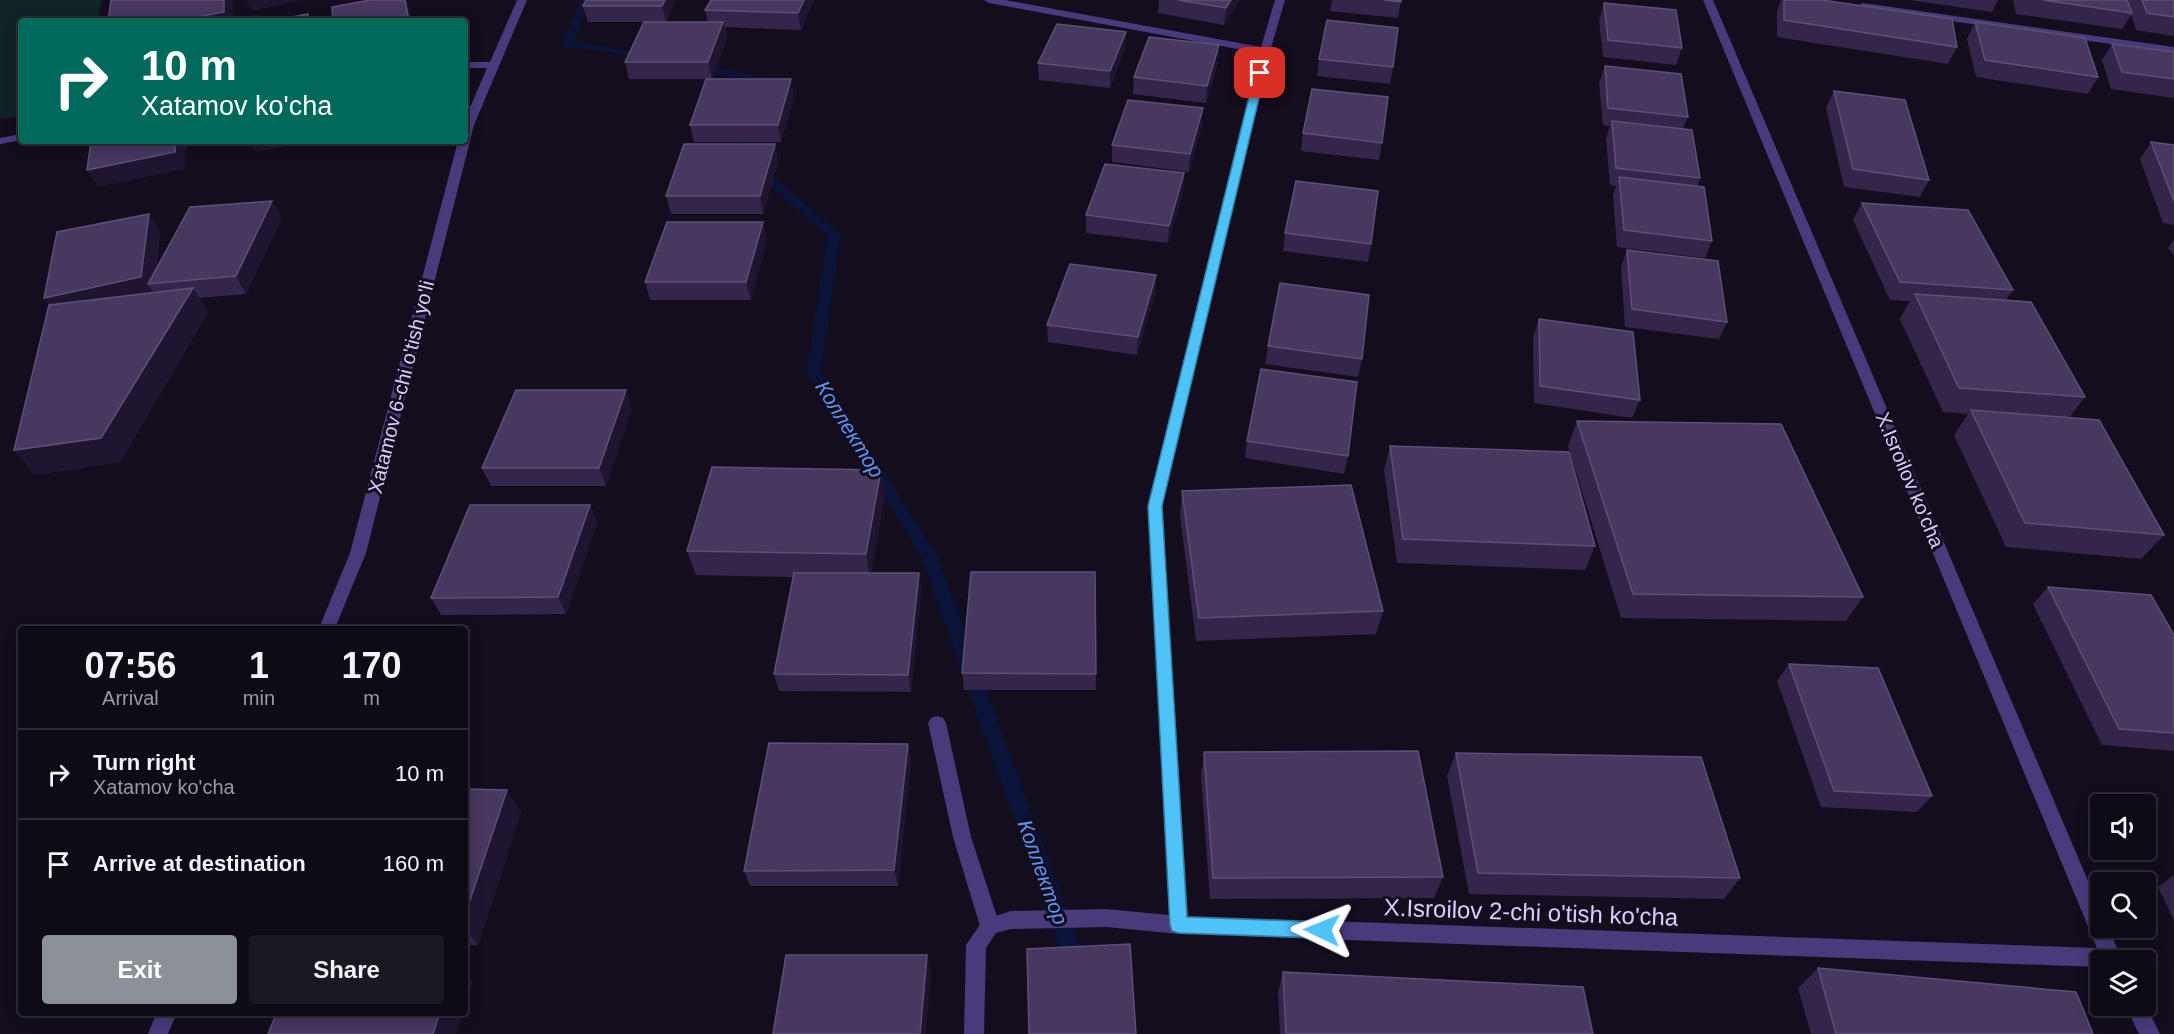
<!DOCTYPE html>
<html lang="en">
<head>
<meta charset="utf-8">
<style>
	:root { --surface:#0e0a16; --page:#1c1823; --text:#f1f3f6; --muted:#9b9aa1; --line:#2e2b35; --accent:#8c9099 }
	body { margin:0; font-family:Arial,sans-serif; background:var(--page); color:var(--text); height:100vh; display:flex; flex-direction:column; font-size:22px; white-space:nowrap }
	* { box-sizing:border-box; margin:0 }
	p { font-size:20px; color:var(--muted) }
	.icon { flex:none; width:33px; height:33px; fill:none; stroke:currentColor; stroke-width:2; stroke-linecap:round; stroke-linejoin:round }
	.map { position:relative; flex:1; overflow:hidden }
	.panel { position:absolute; left:18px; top:626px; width:450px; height:390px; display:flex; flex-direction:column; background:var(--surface); border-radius:6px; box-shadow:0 3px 15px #0003,0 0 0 2px var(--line) }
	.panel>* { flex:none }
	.guide { position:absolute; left:18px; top:18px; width:450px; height:126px; border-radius:6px; box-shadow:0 3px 15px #0003,0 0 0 2px var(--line); background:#00695c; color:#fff; overflow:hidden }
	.controls { position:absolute; left:2090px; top:794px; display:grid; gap:12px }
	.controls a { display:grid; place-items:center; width:66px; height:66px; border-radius:6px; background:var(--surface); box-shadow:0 3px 15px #0003,0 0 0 2px var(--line); font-size:30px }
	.pin { position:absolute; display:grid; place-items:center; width:51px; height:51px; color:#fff; margin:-26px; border-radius:12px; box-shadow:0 3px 9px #0006 }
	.me { position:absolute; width:66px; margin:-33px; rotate:272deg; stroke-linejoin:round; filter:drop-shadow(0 0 4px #0008) }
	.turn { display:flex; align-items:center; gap:21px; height:126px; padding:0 24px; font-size:27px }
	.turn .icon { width:78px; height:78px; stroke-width:2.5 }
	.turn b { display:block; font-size:42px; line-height:51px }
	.eta { display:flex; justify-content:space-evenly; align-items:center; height:102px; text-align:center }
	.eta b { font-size:36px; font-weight:700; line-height:42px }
	.action { display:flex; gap:12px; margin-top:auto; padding:12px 24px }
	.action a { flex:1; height:69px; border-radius:6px; background:var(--accent); color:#fff; font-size:24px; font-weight:700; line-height:69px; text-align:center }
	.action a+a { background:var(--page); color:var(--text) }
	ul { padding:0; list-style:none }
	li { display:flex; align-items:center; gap:18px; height:90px; padding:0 24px; border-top:2px solid var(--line) }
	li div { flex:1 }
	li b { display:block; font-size:22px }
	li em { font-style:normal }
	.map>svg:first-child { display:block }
	.green { fill:#102427 }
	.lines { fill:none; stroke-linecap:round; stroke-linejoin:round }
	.stream { fill:#0b1339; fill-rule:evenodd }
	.service { fill:#483a7b; fill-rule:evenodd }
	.minor { fill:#483a7b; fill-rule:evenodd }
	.wall { fill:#34264b }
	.shaded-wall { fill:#201531 }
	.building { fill:#46385e; stroke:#5d4f77; stroke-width:1.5 }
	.route { fill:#4fc3f7; stroke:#337fa1; stroke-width:1.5 }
	.labels { text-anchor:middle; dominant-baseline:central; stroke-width:6; stroke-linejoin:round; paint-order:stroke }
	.street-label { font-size:20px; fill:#daccfd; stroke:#130d1e }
	.water-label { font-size:21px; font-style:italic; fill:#5f95f8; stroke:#130d1e }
	.near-street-label { font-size:24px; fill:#daccfd; stroke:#130d1e }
</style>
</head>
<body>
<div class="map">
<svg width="2174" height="1034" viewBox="0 0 2174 1034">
	<rect width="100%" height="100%" fill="#130d1e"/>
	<!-- green -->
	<polygon class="green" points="0,0 102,0 97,21 21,21 21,116 0,119"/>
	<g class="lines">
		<!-- stream -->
		<g class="stream">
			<polygon points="581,0 591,0 574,41 652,56 652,60 564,45 562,43"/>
			<polygon points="694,64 763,77 769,80 762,97 756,101 750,97 756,82 690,69 688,67"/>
			<polygon points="747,117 753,121 742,150 841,234 821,372 937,555 1088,967 1085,974 1077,977 1069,974 1066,967 921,556 807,372 827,235 729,151 741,121"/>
		</g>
		<!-- service -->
		<polygon class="service" points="937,716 943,718 946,723 971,837 1000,926 997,932 990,935 983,932 980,926 953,837 928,723 931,718"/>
		<!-- minor -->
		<g class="minor">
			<polygon points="517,0 527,0 474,125 366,553 335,628 319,628 350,553 458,141 465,141 465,119 487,68 465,68 465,62 490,62"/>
			<polygon points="984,0 1005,0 1261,47 1275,0 1285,0 1270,51 1162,506 1188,916 2097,948 1703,0 1713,0 2100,909 2100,927 2108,927 2122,960 2100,960 2100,967 1179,934 1106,927 1011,929 996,933 986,948 984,1034 964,1034 966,945 983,920 1011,911 1106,909 1169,915 1148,506 1259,53 989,3"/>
			<polygon points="1863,3 2174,47 2174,53 1860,8 1858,6"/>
			<polygon points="21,134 21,140 0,144 0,138"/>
			<polygon points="2145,1004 2160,1034 2139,1034 2125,1005"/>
			<polygon points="157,1012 177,1012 168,1034 148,1034"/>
		</g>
	</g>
	<!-- wall -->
	<g class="wall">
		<polygon points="586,0 676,0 666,22 708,22 705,10 711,0 814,0 801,30 725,27 727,38 712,79 629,79 625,62 643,22 588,22 583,6"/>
		<polygon points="1159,0 1240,0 1224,25 1158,13"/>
		<polygon points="1332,0 1401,0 1398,18 1330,11"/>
		<polygon points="1781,0 1822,0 1957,47 1948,64 1777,37 1777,11"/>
		<polygon points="1909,0 1998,0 1992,12"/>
		<polygon points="2013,0 2174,0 2174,36 2136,30 2131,15 2122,29 2016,14"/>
		<polygon points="1604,3 1682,48 1676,65 1603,57 1599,20"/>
		<polygon points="1975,22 2098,77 2088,94 1976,77 1967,39"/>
		<polygon points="1126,32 1125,48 1110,88 1039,80 1038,63"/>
		<polygon points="2112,44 2174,52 2174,98 2111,89 2102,60"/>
		<polygon points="1319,59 1393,67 1390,84 1317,76"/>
		<polygon points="1218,62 1206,103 1133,94 1134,77"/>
		<polygon points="1605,66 1688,117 1683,129 1700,178 1697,187 1712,241 1705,258 1617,247 1613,195 1616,186 1610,185 1606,138 1610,126 1603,125 1599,83"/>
		<polygon points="1834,91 1929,180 1920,197 1844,187 1826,108"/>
		<polygon points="794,96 781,142 694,142 690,125"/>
		<polygon points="1202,125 1189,172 1112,162 1112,145"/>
		<polygon points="1303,133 1382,143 1379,160 1301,151"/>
		<polygon points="2151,142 2174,145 2174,225 2163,223 2140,159"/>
		<polygon points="775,144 778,162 763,214 671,214 666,196"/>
		<polygon points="1184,173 1183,191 1168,243 1086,233 1086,215"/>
		<polygon points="1862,203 2013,290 2006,300 2085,397 2069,418 2164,535 2141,559 2006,547 1954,435 1968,414 1943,412 1900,319 1910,301 1890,300 1853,220"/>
		<polygon points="149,214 160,232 156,269 282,218 246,294 199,298 208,312 120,462 35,475"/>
		<polygon points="763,222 767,240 751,300 650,300 645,282"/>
		<polygon points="1285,233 1371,244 1368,262 1283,251"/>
		<polygon points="2174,240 2174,255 2168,248"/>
		<polygon points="1627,250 1727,322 1719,339 1625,327 1621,267"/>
		<polygon points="1156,275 1155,293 1137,355 1048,342 1047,325"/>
		<polygon points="1539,319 1640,400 1632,418 1534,403 1533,337"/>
		<polygon points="1268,346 1362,359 1358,377 1265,364"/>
		<polygon points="632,408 606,486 491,486 482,468"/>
		<polygon points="1577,421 1863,597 1846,621 1621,618 1568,446"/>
		<polygon points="1247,441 1348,456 1344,474 1245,458"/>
		<polygon points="1390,446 1595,546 1585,570 1397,563 1384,470"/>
		<polygon points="1182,491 1383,611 1376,634 1196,641 1180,516"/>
		<polygon points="885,494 871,573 919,573 921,590 911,692 779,691 774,674 793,577 696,575 687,551"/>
		<polygon points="590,505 597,522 566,614 441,615 431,598"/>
		<polygon points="1095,572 1096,690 964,690 962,673"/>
		<polygon points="2048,587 2174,635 2174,751 2102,745 2033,604"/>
		<polygon points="1789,664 1932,796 1917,812 1821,807 1777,681"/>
		<polygon points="908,744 911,760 898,886 750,886 744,871"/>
		<polygon points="1204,752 1443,877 1434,898 1210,899 1201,775"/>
		<polygon points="1456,753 1740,878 1724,899 1469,894 1447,776"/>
		<polygon points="465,789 521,812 478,945 465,945"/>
		<polygon points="2174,875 2174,920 2158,887"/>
		<polygon points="1818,968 2093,1034 1811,1034 1798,988"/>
		<polygon points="1283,972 1593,1034 1280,1034 1278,992"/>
	</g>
	<!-- shaded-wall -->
	<g class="shaded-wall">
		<polygon points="224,0 233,0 233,21 176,21"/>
		<polygon points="246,0 305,0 251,11"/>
		<polygon points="405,0 406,0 410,10 412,21 409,21"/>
		<polygon points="665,0 676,0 666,22 662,6"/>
		<polygon points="804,0 814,0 801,30 798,13"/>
		<polygon points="1231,0 1240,0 1224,25 1226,8"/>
		<polygon points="723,22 727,38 712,79 708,62"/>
		<polygon points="1126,32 1125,48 1110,88 1110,71"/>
		<polygon points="1219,45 1218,62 1206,103 1207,86"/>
		<polygon points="791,79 794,96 781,142 778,125"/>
		<polygon points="1203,108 1202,125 1189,172 1190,154"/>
		<polygon points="176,141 186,141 185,169 98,187 87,170"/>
		<polygon points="250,141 311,141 256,152"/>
		<polygon points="775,144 778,162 763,214 760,196"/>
		<polygon points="1184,173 1183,191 1168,243 1169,226"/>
		<polygon points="272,201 282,218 246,294 236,276"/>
		<polygon points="149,214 160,232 154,283 148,284 153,292 152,295 57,315 44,298"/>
		<polygon points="763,222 767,240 751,300 746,282"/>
		<polygon points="1156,275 1155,293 1137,355 1138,337"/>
		<polygon points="193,288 208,312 120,462 35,475 14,450"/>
		<polygon points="626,390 632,408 606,486 599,468"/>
		<polygon points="881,470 885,494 870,578 866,554"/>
		<polygon points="590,505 597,522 566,614 558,597"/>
		<polygon points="919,573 921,590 911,692 908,675"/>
		<polygon points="908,744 911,760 898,886 894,870"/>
		<polygon points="507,790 521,812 478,945 465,929 465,915"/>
		<polygon points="927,955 931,975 926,1034 920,1034"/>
		<polygon points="465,972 473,982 465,1007"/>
		<polygon points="440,1012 463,1012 456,1034 433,1034"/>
	</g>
	<!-- building -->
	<g class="building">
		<polygon points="111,0 224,0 224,12 176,21 108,21"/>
		<polygon points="370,0 405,0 409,21 333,21 332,7"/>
		<polygon points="586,0 665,0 662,6 583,6"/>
		<polygon points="711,0 804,0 798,13 705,10"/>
		<polygon points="1178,0 1231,0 1226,8"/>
		<polygon points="1384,0 1401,0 1401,2"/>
		<polygon points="1784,0 1822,0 1952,19 1957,47 1784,20"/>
		<polygon points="2043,0 2127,0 2132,13"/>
		<polygon points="2142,0 2174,0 2174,17 2147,13"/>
		<polygon points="1604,3 1676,10 1682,48 1608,40"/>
		<polygon points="308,14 308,21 271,21"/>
		<polygon points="1327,20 1398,28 1393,67 1319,59"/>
		<polygon points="644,22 723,22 708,62 625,62"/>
		<polygon points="1975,22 2085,38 2098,77 1985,60"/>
		<polygon points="1057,24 1126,32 1110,71 1038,63"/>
		<polygon points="1149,37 1219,45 1207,86 1134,77"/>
		<polygon points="2112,44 2174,52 2174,79 2122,72"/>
		<polygon points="1605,66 1681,74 1688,117 1608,108"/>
		<polygon points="706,79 791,79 778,125 690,125"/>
		<polygon points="1312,89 1388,97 1382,143 1303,133"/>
		<polygon points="1834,91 1905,100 1929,180 1853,169"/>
		<polygon points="1128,100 1203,108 1190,154 1112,145"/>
		<polygon points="1612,121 1692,130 1700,178 1616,168"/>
		<polygon points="91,141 176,141 175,152 87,170"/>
		<polygon points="2151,142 2174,145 2174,201"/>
		<polygon points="684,144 775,144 760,196 666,196"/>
		<polygon points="1105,164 1184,173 1169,226 1086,215"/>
		<polygon points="1619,177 1704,187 1712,241 1624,230"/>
		<polygon points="1296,181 1378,191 1371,244 1285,233"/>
		<polygon points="272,201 236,276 148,284 190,207"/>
		<polygon points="1862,203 1968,210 2013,290 1900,282"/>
		<polygon points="149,214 141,277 44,298 57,232"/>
		<polygon points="667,222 763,222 746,282 645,282"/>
		<polygon points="1627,250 1718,261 1727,322 1632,309"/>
		<polygon points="1070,264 1156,275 1138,337 1047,325"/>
		<polygon points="1280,283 1369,295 1362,359 1268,346"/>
		<polygon points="193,288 101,438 14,450 49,305"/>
		<polygon points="1915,294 2031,302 2085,397 1959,388"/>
		<polygon points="1539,319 1633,332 1640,400 1540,386"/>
		<polygon points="1261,369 1357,382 1348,456 1247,441"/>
		<polygon points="516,390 626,390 599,468 482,468"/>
		<polygon points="1971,410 2099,420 2164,535 2025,523"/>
		<polygon points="1577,421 1781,424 1863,597 1633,594"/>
		<polygon points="1390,446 1569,452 1595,546 1403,539"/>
		<polygon points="712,467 881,470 866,554 687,551"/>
		<polygon points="1351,485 1383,611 1199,618 1182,491"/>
		<polygon points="470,505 590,505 558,597 431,598"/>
		<polygon points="971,572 1095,572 1096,674 962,673"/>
		<polygon points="794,573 919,573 908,675 774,674"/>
		<polygon points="2048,587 2151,595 2174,635 2174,733 2119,729"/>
		<polygon points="1789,664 1878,668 1932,796 1834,791"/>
		<polygon points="769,743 908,744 894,870 744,871"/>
		<polygon points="1418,751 1443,877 1213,878 1204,752"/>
		<polygon points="1456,753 1701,757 1740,878 1478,873"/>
		<polygon points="465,789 507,790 465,915"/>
		<polygon points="1130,944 1136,1034 1029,1034 1027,949"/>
		<polygon points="786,955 927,955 920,1034 773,1034"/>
		<polygon points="1818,968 2076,992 2093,1034 1836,1034"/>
		<polygon points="1283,972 1583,987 1593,1034 1286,1034"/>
		<polygon points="277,1012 440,1012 433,1034 268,1034"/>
	</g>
	<!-- route -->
	<polygon class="route" points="1260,70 1265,73 1162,506 1187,917 1322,922 1328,924 1331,930 1328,936 1322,938 1179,933 1172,931 1170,925 1148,506 1255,73"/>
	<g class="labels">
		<!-- street labels -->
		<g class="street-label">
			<text transform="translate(401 387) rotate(-76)">Xatamov 6-chi o'tish yo'li</text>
			<text transform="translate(1910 480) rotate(67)">X.Isroilov ko'cha</text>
		</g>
		<!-- water labels -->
		<g class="water-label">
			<text transform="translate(850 429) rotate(58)">Коллектор</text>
			<text transform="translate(1043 872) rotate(70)">Коллектор</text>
		</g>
		<!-- near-street labels -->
		<g class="near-street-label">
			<text transform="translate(1531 912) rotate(2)">X.Isroilov 2-chi o'tish ko'cha</text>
		</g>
	</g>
</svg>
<div class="controls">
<a><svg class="icon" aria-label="sound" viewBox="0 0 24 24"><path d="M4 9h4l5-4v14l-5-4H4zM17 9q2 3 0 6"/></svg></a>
<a><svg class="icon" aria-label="search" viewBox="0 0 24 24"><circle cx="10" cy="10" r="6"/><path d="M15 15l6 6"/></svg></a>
<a><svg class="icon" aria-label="layers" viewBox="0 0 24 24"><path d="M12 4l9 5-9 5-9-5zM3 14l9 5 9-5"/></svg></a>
</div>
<div class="pin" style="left:1260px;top:73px;background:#d93025"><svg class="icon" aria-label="arrive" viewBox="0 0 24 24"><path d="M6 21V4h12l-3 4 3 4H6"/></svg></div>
<svg class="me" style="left:1322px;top:930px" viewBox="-20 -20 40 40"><path d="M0-17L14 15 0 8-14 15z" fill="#4fc3f7" stroke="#fff" stroke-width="4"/></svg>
<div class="guide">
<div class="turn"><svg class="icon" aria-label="right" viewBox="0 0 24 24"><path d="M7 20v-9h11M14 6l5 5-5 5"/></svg><div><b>10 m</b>Xatamov ko'cha</div></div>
</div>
<section class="panel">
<div class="eta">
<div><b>07:56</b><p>Arrival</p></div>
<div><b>1</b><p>min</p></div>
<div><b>170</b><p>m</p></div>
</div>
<ul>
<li><svg class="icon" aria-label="right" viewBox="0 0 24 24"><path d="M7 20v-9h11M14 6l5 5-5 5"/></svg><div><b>Turn right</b><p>Xatamov ko'cha</p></div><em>10 m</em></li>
<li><svg class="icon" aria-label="arrive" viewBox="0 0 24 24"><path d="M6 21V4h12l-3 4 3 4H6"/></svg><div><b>Arrive at destination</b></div><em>160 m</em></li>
</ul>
<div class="action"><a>Exit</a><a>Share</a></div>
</section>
</div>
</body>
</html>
